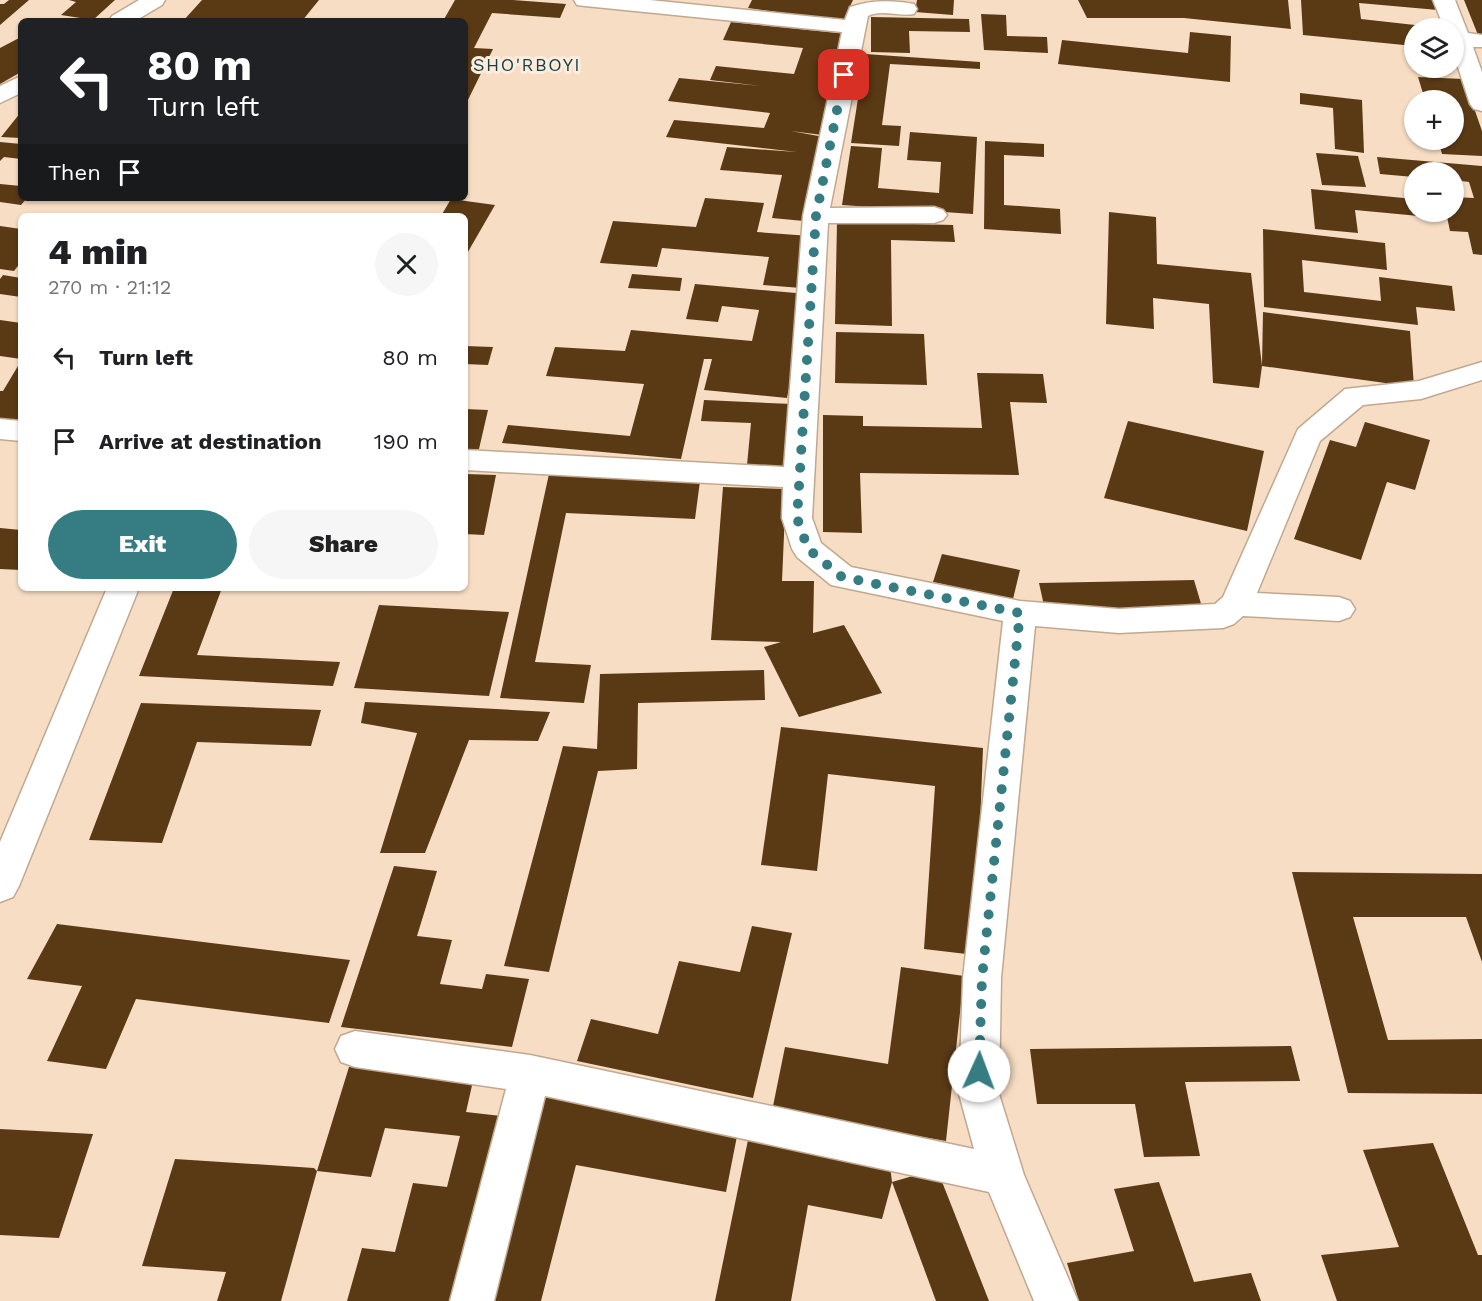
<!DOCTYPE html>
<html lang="en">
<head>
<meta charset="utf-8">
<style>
	:root { --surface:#fff; --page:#f6f6f6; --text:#202124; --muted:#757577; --accent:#357d83 }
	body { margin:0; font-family:"Work Sans",sans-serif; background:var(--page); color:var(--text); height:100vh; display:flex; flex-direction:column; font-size:22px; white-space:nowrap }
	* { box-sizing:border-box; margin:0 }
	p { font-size:20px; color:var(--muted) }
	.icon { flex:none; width:33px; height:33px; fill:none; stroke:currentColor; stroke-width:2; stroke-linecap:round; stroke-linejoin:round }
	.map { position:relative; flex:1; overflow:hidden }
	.side { position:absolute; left:18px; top:213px; width:450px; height:378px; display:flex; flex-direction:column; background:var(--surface); border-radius:9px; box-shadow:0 2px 4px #0004 }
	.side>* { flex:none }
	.top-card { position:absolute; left:18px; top:18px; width:450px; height:183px; border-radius:9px; box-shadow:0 2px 4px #0004; background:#202124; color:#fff; overflow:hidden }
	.controls { position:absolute; left:1404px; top:18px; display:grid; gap:12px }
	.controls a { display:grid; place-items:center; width:60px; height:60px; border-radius:50%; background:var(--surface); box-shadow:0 2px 4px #0004; font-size:30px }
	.pin { position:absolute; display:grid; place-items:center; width:51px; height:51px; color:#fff; margin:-26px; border-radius:12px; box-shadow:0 3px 9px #0006 }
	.me { position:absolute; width:66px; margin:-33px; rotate:2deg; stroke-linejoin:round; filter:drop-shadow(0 0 4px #0008) }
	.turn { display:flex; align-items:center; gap:21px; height:126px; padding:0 30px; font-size:27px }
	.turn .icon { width:78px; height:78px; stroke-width:2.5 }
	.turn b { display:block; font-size:42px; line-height:51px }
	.then { display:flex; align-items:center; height:57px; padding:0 30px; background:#0003; gap:12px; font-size:22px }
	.round { display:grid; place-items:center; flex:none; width:63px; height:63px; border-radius:32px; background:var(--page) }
	.overview { display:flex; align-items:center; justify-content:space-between; height:102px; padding:0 30px }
	h1 { font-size:36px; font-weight:800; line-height:45px }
	.primary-button { display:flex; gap:12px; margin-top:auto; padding:12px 30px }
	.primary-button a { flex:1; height:69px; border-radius:36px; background:var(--accent); color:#fff; font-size:24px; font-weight:800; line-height:69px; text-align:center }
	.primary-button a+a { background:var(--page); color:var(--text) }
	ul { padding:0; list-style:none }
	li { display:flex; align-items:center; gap:18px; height:84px; padding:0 30px }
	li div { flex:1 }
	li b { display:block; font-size:22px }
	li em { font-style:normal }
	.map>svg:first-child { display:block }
	.building { fill:#5a3a15 }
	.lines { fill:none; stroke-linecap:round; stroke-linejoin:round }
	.minor-casing { stroke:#c1a890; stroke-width:3 }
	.minor { fill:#fff; fill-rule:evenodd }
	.route { stroke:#357d83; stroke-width:10; stroke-dasharray:0 18 }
	.labels { text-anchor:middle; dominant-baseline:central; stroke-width:6; stroke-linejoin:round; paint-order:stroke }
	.far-quarter-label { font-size:18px; letter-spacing:1.5px; fill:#1b3e40; stroke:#fcecdd }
</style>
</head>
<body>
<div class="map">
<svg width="1482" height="1301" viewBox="0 0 1482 1301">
	<rect width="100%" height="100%" fill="#f7ddc4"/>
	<!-- building -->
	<g class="building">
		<polygon points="9,0 29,0 0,25 0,4 4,4"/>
		<polygon points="69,0 115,0 93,20 61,15 76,2"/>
		<polygon points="202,0 319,0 302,21 183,21"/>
		<polygon points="455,0 513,0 566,4 560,18 492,13 474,48 493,49 465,106 465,21 443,21"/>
		<polygon points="752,0 853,0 843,21 748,8"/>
		<polygon points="917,0 954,0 953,15 915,12"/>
		<polygon points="1078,0 1288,0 1291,29 1184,18 1087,18"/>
		<polygon points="1301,0 1436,0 1438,10 1359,3 1361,19 1442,28 1414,28 1414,46 1303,35"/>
		<polygon points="1464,0 1482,0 1482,35 1478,35"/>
		<polygon points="981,14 1006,15 1007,36 1047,37 1048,53 984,50"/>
		<polygon points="871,17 969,19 970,32 909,31 910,53 871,52"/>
		<polygon points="731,22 848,34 829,93 836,97 822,135 791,131 824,137 804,221 772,218 782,175 720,170 727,147 797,152 666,137 674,120 764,128 770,113 668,101 679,78 761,86 710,80 716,66 794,74 803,48 723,40"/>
		<polygon points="1190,32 1231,36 1230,82 1058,64 1062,40 1188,53"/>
		<polygon points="21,37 21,72 0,84 0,48"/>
		<polygon points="865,54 980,62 980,69 890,64 882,125 901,126 899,146 851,143"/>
		<polygon points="1418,77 1464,79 1482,131 1482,156 1442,154 1438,140 1454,140 1454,100 1425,100"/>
		<polygon points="1300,93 1362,100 1364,153 1335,149 1333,108 1300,104"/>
		<polygon points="21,112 21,138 1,137"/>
		<polygon points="910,132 977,137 973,214 842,205 851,146 882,148 878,188 939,193 941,162 907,160"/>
		<polygon points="985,141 1044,144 1044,157 1004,155 1004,205 1060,209 1061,234 984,229"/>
		<polygon points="0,142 21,144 21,159 4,157 0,161"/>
		<polygon points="1316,153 1358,156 1366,187 1322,185"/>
		<polygon points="1377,157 1482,166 1482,255 1473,254 1468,232 1450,231 1446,212 1454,212 1454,197 1474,198 1469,182 1454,180 1454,172 1414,172 1414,177 1380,174"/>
		<polygon points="0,184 21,186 21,198 27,198 21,205 0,202"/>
		<polygon points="1311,189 1414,199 1414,212 1439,212 1440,218 1355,210 1358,233 1315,229"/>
		<polygon points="705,198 764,203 757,232 810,236 801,288 763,285 769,257 662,248 657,267 600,263 613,221 696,227"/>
		<polygon points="451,199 495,205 465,257 465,216 441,216"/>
		<polygon points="1109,212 1156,217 1157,264 1251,273 1262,366 1259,388 1213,383 1209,304 1153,298 1154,329 1106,324"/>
		<polygon points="837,222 953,225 955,242 891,240 892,326 835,324"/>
		<polygon points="0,226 21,229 21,262 14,271 0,269"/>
		<polygon points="1263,229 1385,243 1387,270 1302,260 1304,292 1381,301 1379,277 1452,286 1455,311 1416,307 1418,325 1264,307"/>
		<polygon points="632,274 682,278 680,291 628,288"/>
		<polygon points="3,275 21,278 21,297 0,294 0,279"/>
		<polygon points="695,284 807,294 787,398 704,390 712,359 704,359 681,459 502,443 508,425 630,436 644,384 546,376 555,347 625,351 631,330 752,341 759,310 722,306 718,322 686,319"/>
		<polygon points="1263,312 1410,331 1414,387 1262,366"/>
		<polygon points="0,320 21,323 21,359 0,356"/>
		<polygon points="836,332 924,334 927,385 835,383"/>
		<polygon points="465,346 493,347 488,365 465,364"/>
		<polygon points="21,361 21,425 0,423 0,391 3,391"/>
		<polygon points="977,373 1043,374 1047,403 1010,402 1019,475 860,473 862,533 823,532 823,415 863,416 863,426 982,428"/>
		<polygon points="704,400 792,404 787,467 747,465 751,423 701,421"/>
		<polygon points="465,409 488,410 479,449 465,449"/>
		<polygon points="1128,421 1264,451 1247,531 1104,498"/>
		<polygon points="1365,422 1430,440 1415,490 1387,482 1361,560 1294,539 1330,440 1356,447"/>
		<polygon points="465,474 496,475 484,535 465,534"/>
		<polygon points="549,474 700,481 695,519 566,513 535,662 591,665 584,703 500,698"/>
		<polygon points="723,487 786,489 782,581 814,581 813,633 844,625 882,693 799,717 764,647 781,642 711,640"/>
		<polygon points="0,528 21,530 21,570 0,569"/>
		<polygon points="942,554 1020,570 1013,599 933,582"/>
		<polygon points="1194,580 1202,607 1045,610 1039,583"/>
		<polygon points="174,588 222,588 197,655 340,662 333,686 139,676"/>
		<polygon points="379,605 509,612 489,696 354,688"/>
		<polygon points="764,670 765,700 638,703 637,769 598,771 549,972 504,966 563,746 597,749 600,674"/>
		<polygon points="365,702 550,712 538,741 469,740 425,853 380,853 417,733 361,723"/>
		<polygon points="141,703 321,710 311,746 197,742 162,843 89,840"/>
		<polygon points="781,727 983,748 975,955 924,949 935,786 828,774 817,871 761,865"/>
		<polygon points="394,866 437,871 417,936 452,940 440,984 482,989 486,974 529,979 512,1047 341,1027"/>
		<polygon points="1292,872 1482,874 1482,962 1466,917 1353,917 1388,1040 1482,1039 1482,1094 1348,1093"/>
		<polygon points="57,924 350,960 329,1023 136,999 106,1069 47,1061 82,986 27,979"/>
		<polygon points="752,926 792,933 753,1098 577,1061 591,1019 658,1034 679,961 740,972"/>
		<polygon points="901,967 964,976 946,1141 772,1111 785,1047 888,1064"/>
		<polygon points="1291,1046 1300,1081 1185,1082 1200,1156 1144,1157 1135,1104 1037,1104 1030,1049"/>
		<polygon points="349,1067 473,1081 466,1112 501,1116 458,1301 347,1301 362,1248 395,1252 413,1183 447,1187 460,1136 385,1128 371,1177 317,1171"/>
		<polygon points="546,1093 739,1126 726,1192 576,1165 541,1301 488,1301"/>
		<polygon points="0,1129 93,1134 59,1238 0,1235"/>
		<polygon points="748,1140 890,1166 892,1182 882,1219 808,1205 791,1301 715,1301"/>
		<polygon points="1433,1143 1478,1255 1482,1255 1482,1301 1337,1301 1321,1255 1399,1247 1363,1150"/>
		<polygon points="175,1159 314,1168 317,1171 281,1301 217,1301 226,1272 142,1266"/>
		<polygon points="937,1169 989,1301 936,1301 892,1182"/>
		<polygon points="1159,1182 1194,1282 1251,1273 1261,1301 1079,1301 1067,1263 1134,1251 1114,1189"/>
	</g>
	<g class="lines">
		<!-- minor casing -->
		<g class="minor-casing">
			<g id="minor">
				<polygon points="139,0 165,0 162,5 135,21 109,21 112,16"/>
				<path d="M574 0H650L845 20 850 7C871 0 892 0 914 4L917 9 914 14C899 17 882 9 868 16L830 208 934 207 943 210 947 215 943 220 934 223H828L812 518 821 543 851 567 1020 601 1119 609 1215 604 1223 597 1298 429 1345 389 1419 381 1482 362V380L1421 399 1363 405 1320 441 1257 593 1339 597 1350 601 1355 609 1350 617 1339 621 1243 616 1234 624 1223 628 1119 633 1035 626 1001 978 999 1094 1024 1175 1078 1301H1034L989 1192 545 1096 494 1301H450L506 1089 355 1067 341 1062 335 1049 341 1036 355 1031 530 1055 974 1149 959 1094 963 978 1003 621 831 585 797 557 792 549 782 518 783 487 465 470V450L784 467 803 216 842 32 585 6 577 5Z"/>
				<polygon points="1433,0 1455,0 1468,33 1482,35 1482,47 1473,47 1482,72 1482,111 1474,109 1470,104 1454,55 1454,28 1444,28"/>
				<polygon points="21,76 21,93 0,103 0,86"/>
				<polygon points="0,419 21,421 21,441 0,439"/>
				<polygon points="107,588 139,588 19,886 13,897 0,902 0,842"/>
			</g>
		</g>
		<!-- minor -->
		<use href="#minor" class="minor"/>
	</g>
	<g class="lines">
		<!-- route -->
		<polyline class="route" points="844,75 816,216 797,518 808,549 842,577 1020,613 982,978 979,1071"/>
	</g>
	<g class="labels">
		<!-- far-quarter labels -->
		<g class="far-quarter-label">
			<text x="527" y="64">SHO'RBOYI</text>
		</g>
	</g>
</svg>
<div class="controls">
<a><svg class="icon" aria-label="layers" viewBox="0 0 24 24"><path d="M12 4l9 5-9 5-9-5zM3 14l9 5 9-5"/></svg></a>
<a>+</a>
<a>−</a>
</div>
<div class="pin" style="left:844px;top:75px;background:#d93025"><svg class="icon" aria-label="arrive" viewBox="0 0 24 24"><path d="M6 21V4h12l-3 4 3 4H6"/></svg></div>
<svg class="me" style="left:979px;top:1071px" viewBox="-20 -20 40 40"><circle r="19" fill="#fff"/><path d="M0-13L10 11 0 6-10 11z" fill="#357d83"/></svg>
<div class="top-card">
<div class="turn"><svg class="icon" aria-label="left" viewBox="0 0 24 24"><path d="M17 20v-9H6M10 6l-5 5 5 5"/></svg><div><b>80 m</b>Turn left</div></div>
<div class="then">Then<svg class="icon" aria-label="arrive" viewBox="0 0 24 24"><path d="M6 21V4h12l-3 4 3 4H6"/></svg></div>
</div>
<section class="side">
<div class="overview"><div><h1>4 min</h1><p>270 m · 21:12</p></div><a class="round"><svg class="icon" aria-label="close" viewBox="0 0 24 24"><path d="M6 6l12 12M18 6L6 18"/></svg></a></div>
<ul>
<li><svg class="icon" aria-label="left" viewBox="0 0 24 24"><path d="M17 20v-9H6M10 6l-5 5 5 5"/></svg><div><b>Turn left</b></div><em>80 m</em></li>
<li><svg class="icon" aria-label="arrive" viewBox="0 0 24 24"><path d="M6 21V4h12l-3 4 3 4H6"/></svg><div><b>Arrive at destination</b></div><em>190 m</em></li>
</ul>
<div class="primary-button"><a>Exit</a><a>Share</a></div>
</section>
</div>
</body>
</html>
